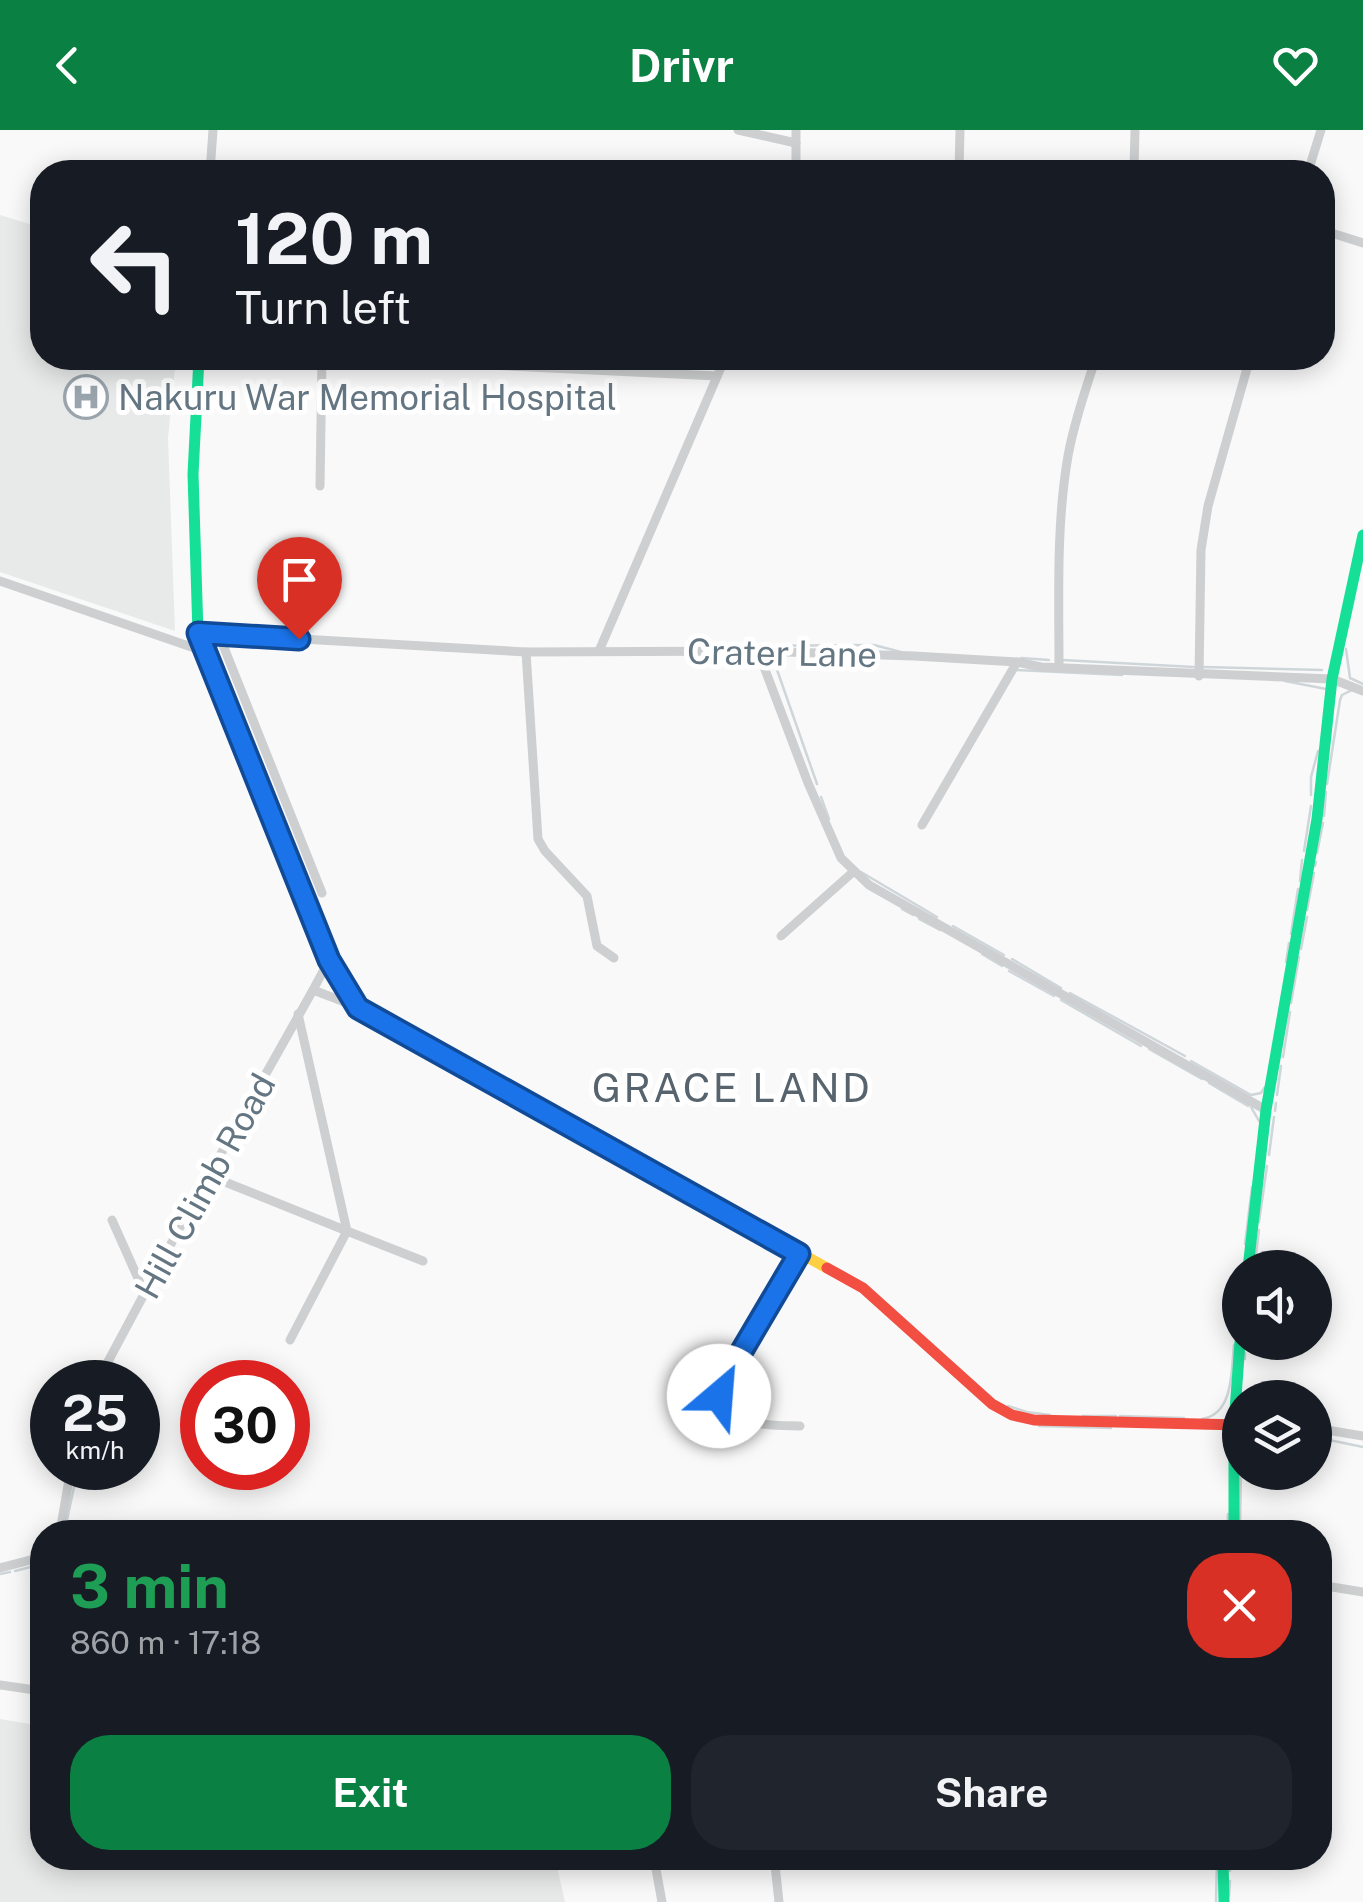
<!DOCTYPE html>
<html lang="en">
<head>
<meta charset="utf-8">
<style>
	:root { --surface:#171b24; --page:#20242c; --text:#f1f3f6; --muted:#9ea1a6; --accent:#0b8043 }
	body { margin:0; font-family:"Public Sans",sans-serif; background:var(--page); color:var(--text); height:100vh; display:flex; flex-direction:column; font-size:38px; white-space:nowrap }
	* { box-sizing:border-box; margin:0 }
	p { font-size:32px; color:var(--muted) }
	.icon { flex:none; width:55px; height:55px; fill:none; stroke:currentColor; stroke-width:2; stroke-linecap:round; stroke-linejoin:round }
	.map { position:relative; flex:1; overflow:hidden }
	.drawer { position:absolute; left:30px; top:1390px; width:1302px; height:350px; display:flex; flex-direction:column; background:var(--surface); border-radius:40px; box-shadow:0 5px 25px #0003 }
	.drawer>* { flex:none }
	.hud { position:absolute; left:30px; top:30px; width:1305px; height:210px; border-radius:40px; box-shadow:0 5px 25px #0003; background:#171b24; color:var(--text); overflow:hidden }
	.buttons { position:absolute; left:1222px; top:1120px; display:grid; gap:20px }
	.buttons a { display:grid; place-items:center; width:110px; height:110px; border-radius:50%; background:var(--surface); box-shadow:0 5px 25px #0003; font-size:50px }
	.speed { position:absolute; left:30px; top:1230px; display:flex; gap:20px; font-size:50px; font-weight:700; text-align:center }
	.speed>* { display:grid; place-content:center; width:130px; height:130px; border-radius:50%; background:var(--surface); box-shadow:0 5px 25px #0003; line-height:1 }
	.speed small { font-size:25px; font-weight:400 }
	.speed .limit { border:15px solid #d22; background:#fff; color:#111 }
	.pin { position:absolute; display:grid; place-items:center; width:85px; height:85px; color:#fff; margin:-102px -42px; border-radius:50% 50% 50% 0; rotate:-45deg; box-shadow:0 0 10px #0007 }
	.pin .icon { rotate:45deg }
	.me { position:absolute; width:110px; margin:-55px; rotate:27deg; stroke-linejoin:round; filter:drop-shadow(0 0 8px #0008) }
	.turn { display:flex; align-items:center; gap:35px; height:210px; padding:0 40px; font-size:45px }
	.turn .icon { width:130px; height:130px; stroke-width:2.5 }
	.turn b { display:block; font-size:70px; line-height:85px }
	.round { display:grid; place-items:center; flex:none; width:105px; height:105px; border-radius:40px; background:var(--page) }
	.overview { display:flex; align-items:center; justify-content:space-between; height:170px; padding:0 40px }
	h1 { font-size:60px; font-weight:700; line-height:75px; color:#1e9e55 }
	.cta { display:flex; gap:20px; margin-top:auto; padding:20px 40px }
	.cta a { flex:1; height:115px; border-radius:40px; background:var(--accent); color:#fff; font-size:40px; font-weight:700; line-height:115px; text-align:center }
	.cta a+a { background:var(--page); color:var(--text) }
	header { display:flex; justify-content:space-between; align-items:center; height:130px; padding:0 40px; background:var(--accent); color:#fff; font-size:45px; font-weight:700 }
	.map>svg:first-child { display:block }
	.built { fill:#e8e9e9 }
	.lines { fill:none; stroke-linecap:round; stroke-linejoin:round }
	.stream { stroke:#ced6d9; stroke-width:2.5 }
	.street { stroke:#cecfd0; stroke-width:9 }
	.fast { stroke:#16e098; stroke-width:11 }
	.slow { stroke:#ffcf43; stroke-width:11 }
	.jam { stroke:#f24e42; stroke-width:11 }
	.route-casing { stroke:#114b97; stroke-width:25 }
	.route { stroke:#1a73e8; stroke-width:18 }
	.labels { text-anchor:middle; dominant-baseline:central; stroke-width:10; stroke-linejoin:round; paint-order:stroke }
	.poi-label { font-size:35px; fill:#657683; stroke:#fff; text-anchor:start }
	.street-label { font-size:35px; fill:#657683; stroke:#fff }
	.quarter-label { font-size:40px; letter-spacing:2.5px; fill:#57646e; stroke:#fff }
</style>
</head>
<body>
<header><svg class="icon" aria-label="back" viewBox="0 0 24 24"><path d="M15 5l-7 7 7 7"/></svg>Drivr<svg class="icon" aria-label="heart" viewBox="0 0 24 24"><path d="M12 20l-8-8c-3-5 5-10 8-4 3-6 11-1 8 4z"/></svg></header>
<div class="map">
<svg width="1363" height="1772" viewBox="0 0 1363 1772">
	<rect width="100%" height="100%" fill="#f9f9f9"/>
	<!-- built -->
	<g class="built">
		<polygon points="0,85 42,98 42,228 176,228 168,308 175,501 0,442"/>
		<polygon points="0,1589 42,1596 42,1728 555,1728 565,1772 0,1772"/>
	</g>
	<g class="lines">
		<!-- stream -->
		<g class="stream">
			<polyline points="733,516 874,515 901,522"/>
			<polyline points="1346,519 1350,548 1363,554"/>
			<polyline points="1021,528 1049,530"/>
			<polyline points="1062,530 1194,537"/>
			<polyline points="775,534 817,654"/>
			<polyline points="1204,537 1322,540"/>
			<polyline points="1015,540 1122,545"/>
			<polyline points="1285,551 1326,559"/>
			<polyline points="1327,654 1340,570 1342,565 1352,560"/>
			<polyline points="1311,665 1311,647 1318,621"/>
			<polyline points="821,667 829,689"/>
			<polyline points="1324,686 1326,662"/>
			<polyline points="1304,721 1311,676"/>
			<polyline points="1317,723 1323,693"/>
			<polyline points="1315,736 1316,732"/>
			<polyline points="861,742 937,787"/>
			<polyline points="1300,751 1302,730"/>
			<polyline points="902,779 913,785"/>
			<polyline points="1307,780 1314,743"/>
			<polyline points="919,789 940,800"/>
			<polyline points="953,796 1004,825"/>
			<polyline points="1291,804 1298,759"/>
			<polyline points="1301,819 1307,787"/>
			<polyline points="982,824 1002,836"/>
			<polyline points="1012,829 1061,858"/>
			<polyline points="1286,832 1289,813"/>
			<polyline points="1009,841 1054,866"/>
			<polyline points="1070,863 1185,926"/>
			<polyline points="1061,870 1141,916"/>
			<polyline points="1291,873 1299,827"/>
			<polyline points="1149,919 1202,949"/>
			<polyline points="1283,927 1290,882"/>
			<polyline points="1191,931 1251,965 1261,963 1265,957"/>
			<polyline points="1209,953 1248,976"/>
			<polyline points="1277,965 1281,936"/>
			<polyline points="1251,977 1259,991"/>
			<polyline points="1275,981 1276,973"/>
			<polyline points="1269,1025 1274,987"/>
			<polyline points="1259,1092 1267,1036"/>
			<polyline points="1245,1114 1252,1057"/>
			<polyline points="1256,1125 1259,1100"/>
			<polyline points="1242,1138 1242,1135"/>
			<polyline points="1255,1138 1255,1134"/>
			<polyline points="1235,1207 1240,1159"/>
			<polyline points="1246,1215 1247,1212"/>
			<polyline points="1245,1229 1245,1223"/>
			<polyline points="1008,1276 1027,1282 1050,1285"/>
			<polyline points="1083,1286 1116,1286"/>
			<polyline points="1120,1286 1184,1288"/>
			<path d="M1202 1289C1234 1284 1231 1241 1234 1215"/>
			<polyline points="1039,1296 1111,1298"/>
			<polyline points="1315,1307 1363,1317"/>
			<polyline points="67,1390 78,1338"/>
			<polyline points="1240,1396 1241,1342"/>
			<polyline points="1227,1402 1228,1384"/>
			<polyline points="15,1441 42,1434"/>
			<polyline points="0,1444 10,1442"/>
			<polyline points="1230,1741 1230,1728"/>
			<polyline points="1229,1766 1230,1751"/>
			<polyline points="1216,1772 1217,1728"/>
		</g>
		<!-- street -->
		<g class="street">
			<polyline points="738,0 796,13"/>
			<polyline points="796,0 796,42"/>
			<polyline points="1134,40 1135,0"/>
			<polyline points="210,42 213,0"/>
			<polyline points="959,42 960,0"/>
			<polyline points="1104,42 1136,41"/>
			<polyline points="1308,42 1321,0"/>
			<polyline points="1322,100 1363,113"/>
			<polyline points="341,228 717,246"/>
			<polyline points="320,356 322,228"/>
			<polyline points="0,451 203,521"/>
			<polyline points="198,503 526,522 758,521 914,526 1017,532 1041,537 1332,549 1363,561"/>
			<polyline points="219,505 322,763"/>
			<polyline points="599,521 725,228"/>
			<polyline points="758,521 808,653 841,728 869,755 1266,980"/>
			<polyline points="526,522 538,709 545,721 587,766 597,816 614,828"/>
			<path d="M1059 538C1059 468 1056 395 1068 326 1074 293 1085 260 1096 228"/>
			<polyline points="1199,546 1201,420 1208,376 1250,228"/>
			<polyline points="922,695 1017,532"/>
			<polyline points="781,806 853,742"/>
			<polyline points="329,830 313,860 358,877"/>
			<polyline points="298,884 347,1101 423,1131"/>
			<polyline points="210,1046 347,1101 290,1210"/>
			<polyline points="112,1090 145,1164"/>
			<path d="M799 1124 720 1259C717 1298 774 1295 800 1296"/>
			<polyline points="97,1252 187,1084 313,860"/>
			<polyline points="1315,1298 1363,1306"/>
			<polyline points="60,1402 71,1338"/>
			<polyline points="0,1438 42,1427"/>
			<polyline points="1320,1455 1363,1462"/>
			<polyline points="0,1555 42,1561"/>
			<polyline points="654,1728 662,1772"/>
			<polyline points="779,1772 775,1735 779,1728"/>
		</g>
		<!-- fast -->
		<g class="fast">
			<polyline points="199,228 193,344 198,503 332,835"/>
			<polyline points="1248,1138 1266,980 1317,689 1332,549 1363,405"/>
			<polyline points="1234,1402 1234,1294 1240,1212"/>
			<polyline points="1223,1728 1224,1772"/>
		</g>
		<!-- slow -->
		<polyline class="slow" points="332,835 358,877 827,1138"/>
		<!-- jam -->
		<polyline class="jam" points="827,1138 863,1158 992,1274 1012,1285 1034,1290 1240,1295"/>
	</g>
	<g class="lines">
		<!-- route casing -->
		<g class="route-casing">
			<polyline id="route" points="299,509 198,503 329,830 358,878 799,1124 720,1258 719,1266"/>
		</g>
		<!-- route -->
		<use href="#route" class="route"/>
	</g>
	<!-- icons -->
	<defs>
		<g id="hospital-ring" transform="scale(2.25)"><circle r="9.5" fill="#fff" stroke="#99a4ac" stroke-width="1.5"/><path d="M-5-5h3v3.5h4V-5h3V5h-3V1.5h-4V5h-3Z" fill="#99a4ac"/></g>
	</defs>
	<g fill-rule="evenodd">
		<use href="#hospital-ring" x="86" y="267"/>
	</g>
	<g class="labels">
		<!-- poi labels -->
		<g class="poi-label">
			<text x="118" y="267">Nakuru War Memorial Hospital</text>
		</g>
		<!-- street labels -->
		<g class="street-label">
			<text transform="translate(782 523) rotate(1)">Crater Lane</text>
			<text transform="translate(205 1056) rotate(-61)">Hill Climb Road</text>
		</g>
		<!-- quarter labels -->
		<g class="quarter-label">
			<text x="732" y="957">GRACE LAND</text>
		</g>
	</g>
</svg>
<div class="buttons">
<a><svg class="icon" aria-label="sound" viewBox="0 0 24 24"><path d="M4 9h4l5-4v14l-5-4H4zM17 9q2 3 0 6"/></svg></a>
<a><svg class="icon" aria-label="layers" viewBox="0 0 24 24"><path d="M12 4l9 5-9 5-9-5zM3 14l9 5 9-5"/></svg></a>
</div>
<div class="speed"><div>25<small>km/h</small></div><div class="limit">30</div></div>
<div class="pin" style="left:299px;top:509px;background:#d93025"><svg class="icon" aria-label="arrive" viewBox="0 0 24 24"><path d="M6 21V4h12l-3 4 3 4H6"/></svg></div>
<svg class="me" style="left:719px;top:1266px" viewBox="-20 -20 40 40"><circle r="19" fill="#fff"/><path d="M0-13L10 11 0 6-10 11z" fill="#1a73e8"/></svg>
<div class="hud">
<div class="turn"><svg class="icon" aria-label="left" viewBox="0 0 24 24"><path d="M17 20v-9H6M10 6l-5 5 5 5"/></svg><div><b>120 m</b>Turn left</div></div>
</div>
<section class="drawer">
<div class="overview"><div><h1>3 min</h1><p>860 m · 17:18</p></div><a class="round" style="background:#d93025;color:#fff"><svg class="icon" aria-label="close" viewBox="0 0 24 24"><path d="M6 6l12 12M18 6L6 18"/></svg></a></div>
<div class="cta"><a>Exit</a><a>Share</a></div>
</section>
</div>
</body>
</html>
